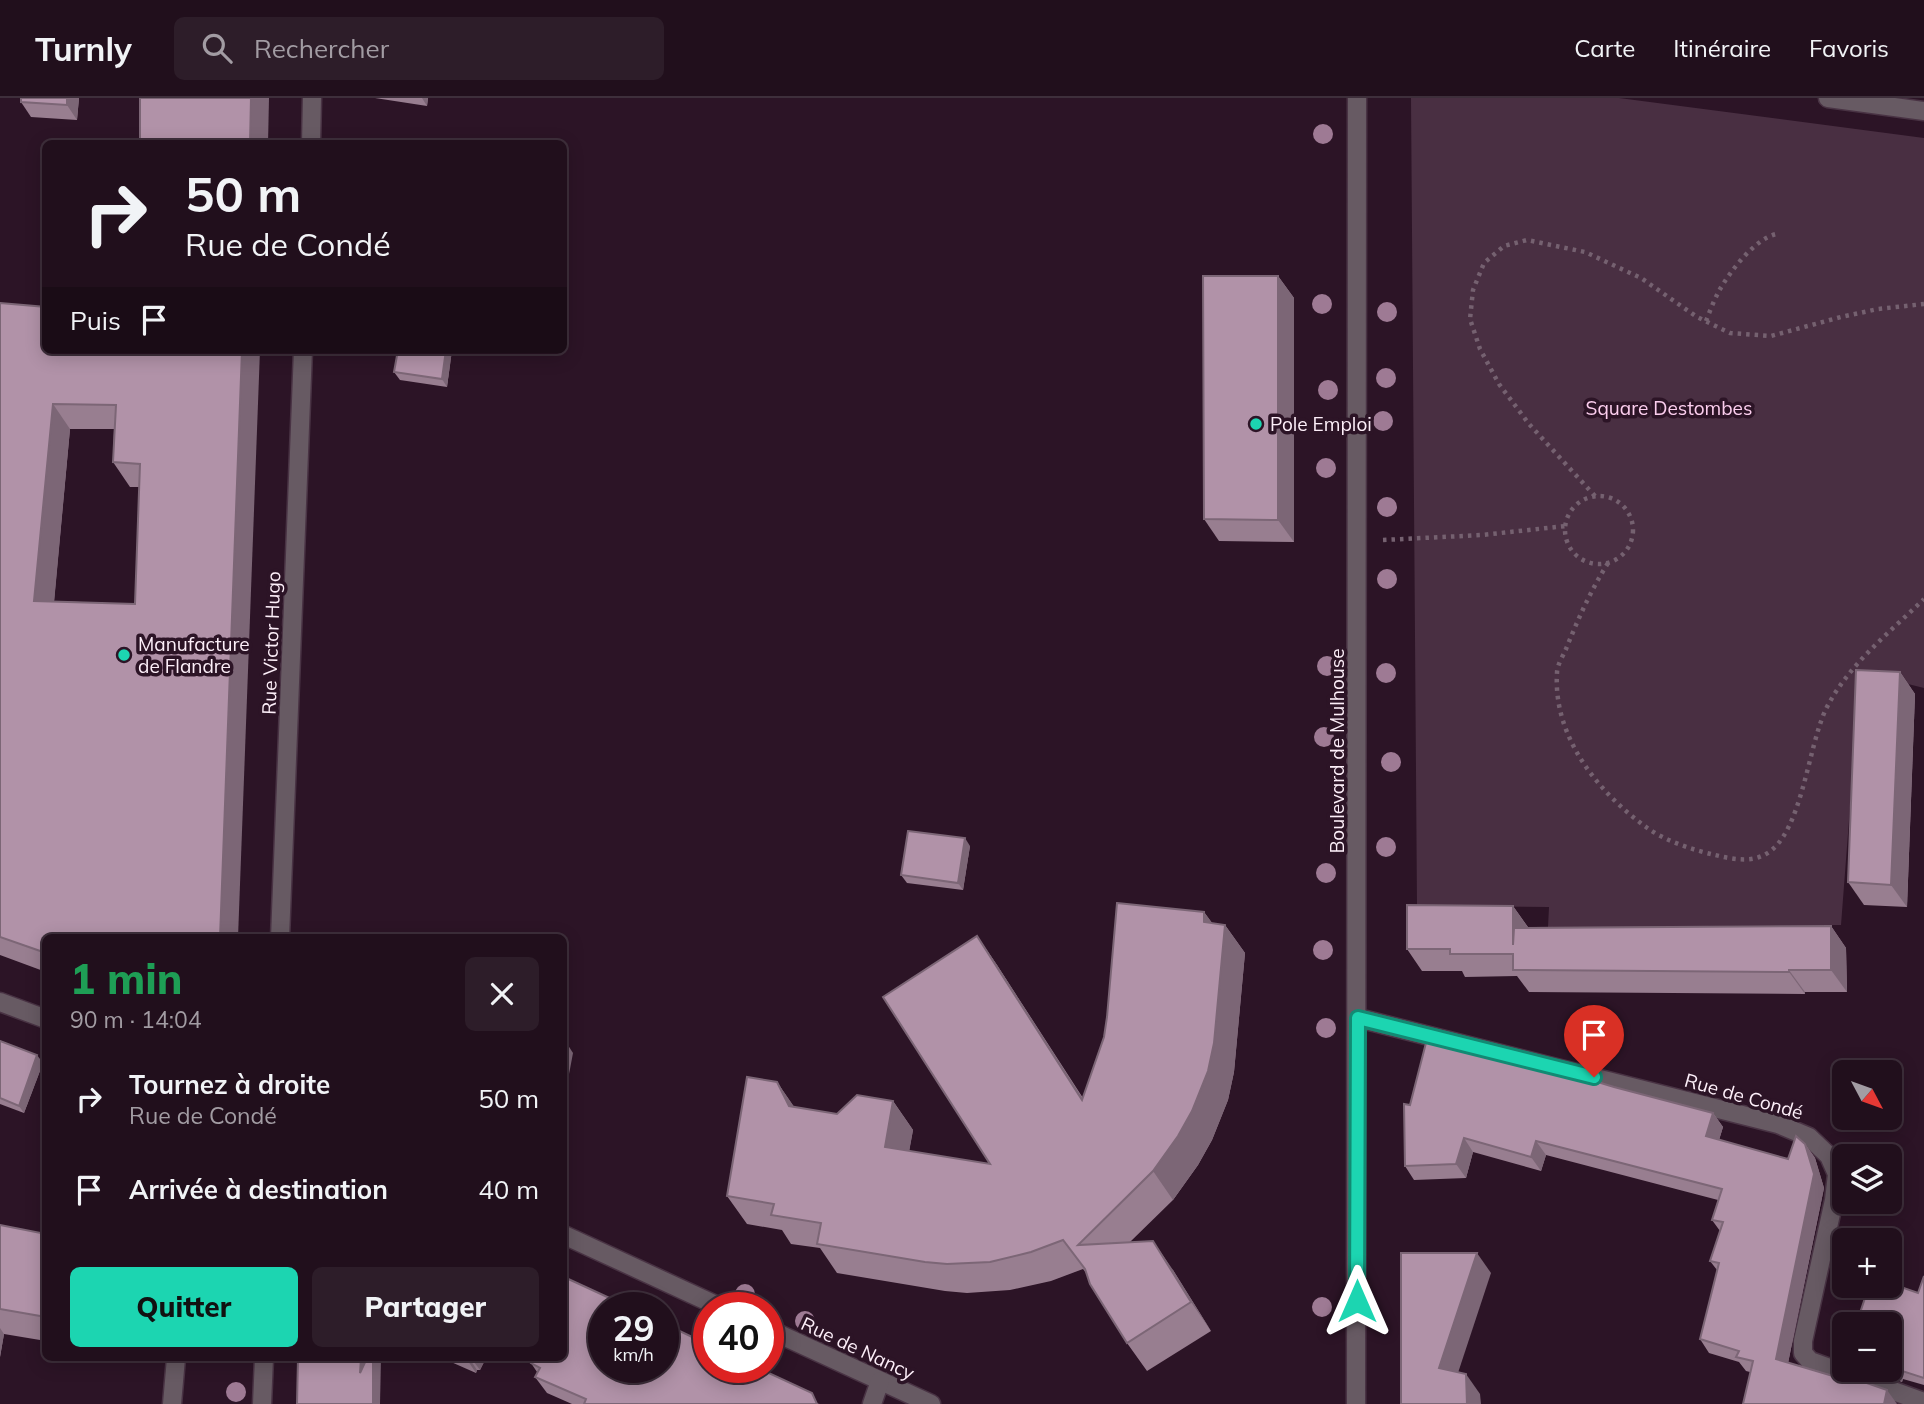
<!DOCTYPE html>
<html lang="fr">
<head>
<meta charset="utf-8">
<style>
	:root { --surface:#210f1c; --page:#2d1d29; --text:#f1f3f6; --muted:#a29ca3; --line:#3e2f3b; --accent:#1cd5b1 }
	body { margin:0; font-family:Mulish,sans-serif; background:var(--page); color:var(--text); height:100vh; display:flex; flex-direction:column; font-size:26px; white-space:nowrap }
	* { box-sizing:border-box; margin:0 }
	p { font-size:23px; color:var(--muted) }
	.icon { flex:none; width:38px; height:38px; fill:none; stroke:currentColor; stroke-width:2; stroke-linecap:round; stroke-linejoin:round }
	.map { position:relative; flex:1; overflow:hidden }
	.sheet { position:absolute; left:42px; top:836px; width:525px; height:427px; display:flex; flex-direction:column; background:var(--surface); border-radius:10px; box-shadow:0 4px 18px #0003,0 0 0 2px var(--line) }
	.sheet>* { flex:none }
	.banner { position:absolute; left:42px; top:42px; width:525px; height:214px; border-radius:10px; box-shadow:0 4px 18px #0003,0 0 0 2px var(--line); background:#210f1c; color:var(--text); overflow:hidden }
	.needle { width:46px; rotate:131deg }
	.buttons { position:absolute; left:1832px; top:962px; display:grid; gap:14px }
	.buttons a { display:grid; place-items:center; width:70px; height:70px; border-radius:10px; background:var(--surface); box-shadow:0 4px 18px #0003,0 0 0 2px var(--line); font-size:35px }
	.speed { position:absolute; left:588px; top:1194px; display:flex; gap:14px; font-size:35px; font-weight:700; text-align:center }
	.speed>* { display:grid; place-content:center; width:91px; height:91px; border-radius:50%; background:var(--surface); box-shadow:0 4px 18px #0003,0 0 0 2px var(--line); line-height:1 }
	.speed small { font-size:18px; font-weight:400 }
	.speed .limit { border:10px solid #d22; background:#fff; color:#111 }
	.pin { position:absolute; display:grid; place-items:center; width:60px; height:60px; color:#fff; margin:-72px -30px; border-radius:50% 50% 50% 0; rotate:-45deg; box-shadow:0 0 7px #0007 }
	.pin .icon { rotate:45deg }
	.me { position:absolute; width:77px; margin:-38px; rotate:0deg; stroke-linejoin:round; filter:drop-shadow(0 0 5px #0008) }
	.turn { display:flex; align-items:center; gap:24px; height:147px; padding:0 28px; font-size:32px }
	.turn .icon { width:91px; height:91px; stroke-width:2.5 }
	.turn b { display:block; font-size:49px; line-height:60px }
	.then { display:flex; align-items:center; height:66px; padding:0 28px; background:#0003; gap:14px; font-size:26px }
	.round { display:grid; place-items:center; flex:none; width:74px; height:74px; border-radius:10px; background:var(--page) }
	.head { display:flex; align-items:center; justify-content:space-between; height:119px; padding:0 28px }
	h1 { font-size:42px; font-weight:800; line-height:52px; color:#1e9e55 }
	.action { display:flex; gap:14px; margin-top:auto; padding:14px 28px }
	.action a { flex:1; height:80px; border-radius:10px; background:var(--accent); color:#111; font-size:28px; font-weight:800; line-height:80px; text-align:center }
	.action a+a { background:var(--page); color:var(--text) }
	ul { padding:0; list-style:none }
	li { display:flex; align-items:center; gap:21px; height:91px; padding:0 28px }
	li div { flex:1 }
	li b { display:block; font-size:26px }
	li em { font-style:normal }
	header { display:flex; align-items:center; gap:42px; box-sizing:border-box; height:98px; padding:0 35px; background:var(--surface); border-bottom:2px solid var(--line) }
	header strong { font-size:33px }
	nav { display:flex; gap:38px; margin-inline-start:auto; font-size:24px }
	.search { width:490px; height:63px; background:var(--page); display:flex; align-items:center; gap:18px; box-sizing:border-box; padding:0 24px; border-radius:10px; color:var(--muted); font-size:26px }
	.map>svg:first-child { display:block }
	.green { fill:#492f42 }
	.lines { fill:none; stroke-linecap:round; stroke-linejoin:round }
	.service-casing { stroke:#493344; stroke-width:21 }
	.minor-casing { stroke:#493344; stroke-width:21 }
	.tertiary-casing { stroke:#493344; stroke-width:21 }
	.path { stroke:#756170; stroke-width:4.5; stroke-dasharray:3.5 5; stroke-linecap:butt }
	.service { stroke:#675a63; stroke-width:18 }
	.minor { stroke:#675a63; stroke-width:18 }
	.tertiary { stroke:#675a63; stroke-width:18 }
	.tree { fill:#9e7a94 }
	.wall { fill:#987e90; fill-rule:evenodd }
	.shaded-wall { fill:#7c6676 }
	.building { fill:#b192a8; stroke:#7c6676; stroke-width:2; fill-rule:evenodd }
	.route-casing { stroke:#128a73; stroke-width:18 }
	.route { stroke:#1cd5b1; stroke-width:12 }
	.poi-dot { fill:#1cd5b1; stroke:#2c1426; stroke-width:2.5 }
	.labels { text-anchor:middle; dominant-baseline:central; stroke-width:7; stroke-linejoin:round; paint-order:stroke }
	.park-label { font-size:19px; fill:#fcceee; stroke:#2c1426 }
	.poi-label { font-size:19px; fill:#fdeff9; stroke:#2c1426; text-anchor:start }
	.street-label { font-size:19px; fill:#fdeff9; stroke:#2c1426 }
</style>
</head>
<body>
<header>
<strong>Turnly</strong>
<div class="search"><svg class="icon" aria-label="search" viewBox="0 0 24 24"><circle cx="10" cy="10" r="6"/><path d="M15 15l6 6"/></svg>Rechercher</div>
<nav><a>Carte</a><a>Itinéraire</a><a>Favoris</a></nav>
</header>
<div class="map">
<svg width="1924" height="1306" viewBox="0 0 1924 1306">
	<rect width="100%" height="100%" fill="#2c1426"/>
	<!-- green -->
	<polygon class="green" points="1411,0 1619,0 1924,40 1924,590 1884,580 1859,592 1841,827 1548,829 1549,809 1417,808"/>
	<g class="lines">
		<!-- service casing -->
		<g class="service-casing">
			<polyline id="service" points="172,1306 176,1260"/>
		</g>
		<!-- minor casing -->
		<g class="minor-casing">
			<g id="minor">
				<polyline points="311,46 312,0"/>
				<polyline points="280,840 303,252"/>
				<polyline points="0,904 46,921"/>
				<polyline points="1358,920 1778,1026 1809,1039 1829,1058 1837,1076 1834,1102 1803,1243 1803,1255 1810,1263 1924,1304"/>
				<polyline points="564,1137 720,1209"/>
				<polyline points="768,1231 931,1306"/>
				<polyline points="262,1306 264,1260"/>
				<polyline points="872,1306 880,1283"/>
			</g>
		</g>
		<!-- tertiary casing -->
		<g class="tertiary-casing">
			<g id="tertiary">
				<polyline points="1828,0 1924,13"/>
				<polyline points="1356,1306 1357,0"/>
			</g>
		</g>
		<!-- path -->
		<g class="path">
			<path d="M1706 223C1710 213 1714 202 1719 193 1730 173 1755 141 1776 136"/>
			<polyline points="1595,398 1529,326 1499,286 1480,251 1470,221 1473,192 1484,165 1504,148 1527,142 1585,154 1641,180 1697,219 1730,235 1771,238 1841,219 1878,211 1924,206"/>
			<circle cx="1599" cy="432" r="34"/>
			<polyline points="1383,442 1482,437 1566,428"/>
			<path d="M1608 465C1591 492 1578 521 1566 551 1563 558 1557 567 1557 575 1553 639 1598 694 1646 729 1665 743 1693 752 1715 757 1732 761 1750 765 1766 756 1802 736 1808 648 1826 611 1848 567 1889 535 1924 501"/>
		</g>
		<!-- service -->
		<use href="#service" class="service"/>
		<!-- minor -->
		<use href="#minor" class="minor"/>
		<!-- tertiary -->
		<use href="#tertiary" class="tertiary"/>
	</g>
	<!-- trees -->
	<g class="tree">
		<circle cx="1323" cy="36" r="10"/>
		<circle cx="1322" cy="206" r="10"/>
		<circle cx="1387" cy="214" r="10"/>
		<circle cx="1386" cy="280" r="10"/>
		<circle cx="1328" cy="292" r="10"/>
		<circle cx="1383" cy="323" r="10"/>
		<circle cx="1326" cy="370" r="10"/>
		<circle cx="1387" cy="409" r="10"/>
		<circle cx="1387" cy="481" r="10"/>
		<circle cx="1327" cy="568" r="10"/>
		<circle cx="1386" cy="575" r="10"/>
		<circle cx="1324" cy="639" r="10"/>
		<circle cx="1391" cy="664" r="10"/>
		<circle cx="1386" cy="749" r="10"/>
		<circle cx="1326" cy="775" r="10"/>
		<circle cx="1323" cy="852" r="10"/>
		<circle cx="1326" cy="930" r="10"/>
		<circle cx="745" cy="1196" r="10"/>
		<circle cx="1322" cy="1209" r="10"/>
		<circle cx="805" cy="1223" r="10"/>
		<circle cx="236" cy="1294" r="10"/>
	</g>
	<!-- wall -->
	<g class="wall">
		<polygon points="21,0 79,0 77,22 31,19 21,4"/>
		<polygon points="375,0 428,0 427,8"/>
		<polygon points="1278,178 1294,200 1294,444 1219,443 1204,421"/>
		<path d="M0 205 46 252H260L46 840V874L0 857ZM70 331H114L113 364 130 389H139L135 506 54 503Z"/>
		<polygon points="452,252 447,289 400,282 394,274"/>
		<polygon points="1900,574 1915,596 1907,809 1864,807 1848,784"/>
		<polygon points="970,748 963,792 907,785 901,777"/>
		<polygon points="1513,808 1528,829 1831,828 1846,850 1847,894 1805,894 1805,896 1529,894 1517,878 1465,879 1462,873 1422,873 1407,851"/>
		<polygon points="1204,814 1212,825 1225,827 1245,855 1234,974 1228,1002 1212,1042 1198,1067 1173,1102 1130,1144 1173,1172 1211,1233 1147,1273 1127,1245 1087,1176 1083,1171 1051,1183 1010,1192 967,1195 945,1193 837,1175 820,1150 791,1146 782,1132 747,1126 727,1098 777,984 794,1009 837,1016 893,1003 913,1032 909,1053 990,1066 977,838 997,867 1083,1000"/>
		<polygon points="0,943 43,965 24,1015 0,1006"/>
		<polygon points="1614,989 1713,1015 1723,1029 1719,1042 1788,1061 1805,1046 1815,1060 1824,1090 1788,1265 1887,1292 1750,1274 1746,1273 1739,1264 1709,1255 1700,1241 1717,1172 1710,1163 1720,1133 1712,1122 1718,1102 1546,1057 1541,1073 1473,1054 1466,1080 1414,1082 1405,1068 1410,1007"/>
		<polygon points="0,1127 46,1136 46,1243 4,1236 0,1259"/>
		<polygon points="1924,1178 1924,1287 1903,1281 1902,1284 1869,1272 1890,1272 1899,1195 1918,1195"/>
		<polygon points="442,1260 486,1260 480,1272 477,1272 476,1275"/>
		<polygon points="522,1260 564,1260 820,1306 572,1306 547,1295 535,1279 537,1274 531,1265 531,1264"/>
	</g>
	<!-- shaded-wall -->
	<g class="shaded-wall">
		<polygon points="67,0 79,0 77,22 67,7"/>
		<polygon points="251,0 269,0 268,46 250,46"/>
		<polygon points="422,0 428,0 427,8"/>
		<polygon points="1278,178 1294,200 1294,444 1278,422"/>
		<polygon points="242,252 260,252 238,840 220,840"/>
		<polygon points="446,252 452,252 447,289 442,281"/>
		<polygon points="53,306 70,331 52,527 34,503"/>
		<polygon points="1900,574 1915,596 1907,809 1891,787"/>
		<polygon points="965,740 970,748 963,792 958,785"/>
		<polygon points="1513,808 1529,831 1513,847"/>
		<polygon points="1204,814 1224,841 1225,827 1245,855 1234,974 1228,1002 1212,1042 1198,1067 1173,1102 1153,1073 1204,824"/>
		<polygon points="1831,828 1846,850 1847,894 1831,872"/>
		<polygon points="977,838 997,867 1102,1031 1082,1002"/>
		<polygon points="1789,872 1805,894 1805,896 1789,874"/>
		<polygon points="564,941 573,955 566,992 564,988"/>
		<polygon points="37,957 43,965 24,1015 19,1008"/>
		<polygon points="777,984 797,1013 789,1008"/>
		<polygon points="893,1003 913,1032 905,1077 885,1049"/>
		<polygon points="1713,1015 1723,1029 1716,1052 1706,1038"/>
		<polygon points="1464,1040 1473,1054 1466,1080 1456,1066"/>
		<polygon points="1536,1043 1546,1057 1541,1073 1531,1059"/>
		<polygon points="1805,1046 1815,1060 1824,1090 1786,1275 1776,1261"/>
		<polygon points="1153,1143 1173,1172 1211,1233 1191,1204"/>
		<polygon points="1477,1155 1491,1175 1453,1290 1439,1270"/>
		<polygon points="0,1230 4,1236 0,1259"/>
		<polygon points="361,1260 369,1260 360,1275"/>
		<polygon points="373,1260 381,1260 380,1306 373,1306"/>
		<polygon points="466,1260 469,1260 477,1272 476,1275"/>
		<polygon points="471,1260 486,1260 480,1272"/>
		<polygon points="1896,1271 1903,1281 1902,1284 1895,1275"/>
		<polygon points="1466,1276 1480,1296 1481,1306 1467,1306"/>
		<polygon points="1887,1292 1897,1306 1884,1306"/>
	</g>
	<!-- building -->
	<g class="building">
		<polygon points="21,0 67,0 67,7 21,4"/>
		<polygon points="140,0 251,0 250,46 140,46"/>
		<polygon points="1203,178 1278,178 1278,422 1204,421"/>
		<path d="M0 205 46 209V252H242L220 840H46V855L0 839ZM53 306 116 307 113 364 140 366 135 506 34 503Z"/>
		<polygon points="398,252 446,252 442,281 394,274"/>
		<polygon points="1856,572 1900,574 1891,787 1848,784"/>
		<polygon points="908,733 965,740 958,785 901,777"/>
		<polygon points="1117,805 1204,814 1204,824 1225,827 1214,945 1208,973 1192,1013 1178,1038 1153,1073 1078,1147 1153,1143 1191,1204 1127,1245 1090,1186 1085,1171 1063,1142 1031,1154 990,1164 947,1166 925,1164 817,1146 821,1125 771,1117 774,1106 727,1098 747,979 777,984 789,1008 837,1016 857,997 893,1003 885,1049 990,1066 883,899 977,838 1082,1002 1104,939 1107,919"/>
		<polygon points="1407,807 1513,808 1513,847 1514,830 1831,828 1831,872 1789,872 1789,874 1513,872 1513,856 1450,856 1450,851 1407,851"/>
		<polygon points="1427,941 1485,957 1486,953 1542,967 1614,989 1713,1015 1706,1038 1788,1061 1796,1038 1805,1046 1814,1076 1776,1261 1833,1278 1835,1274 1887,1292 1884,1306 1743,1306 1753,1263 1736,1259 1739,1253 1700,1241 1719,1165 1710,1163 1723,1124 1712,1122 1722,1091 1536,1043 1531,1059 1464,1040 1456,1066 1405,1068 1404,1006 1410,1007"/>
		<polygon points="0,943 37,957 19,1008 0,1000"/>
		<polygon points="0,1127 46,1136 46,1219 0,1211"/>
		<polygon points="1401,1155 1477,1155 1439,1270 1466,1276 1467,1306 1401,1306"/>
		<polygon points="1924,1178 1924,1280 1896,1271 1895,1275 1889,1272 1890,1227 1856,1227 1869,1188 1881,1188 1899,1195 1901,1189 1918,1195"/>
		<polygon points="564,1179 629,1209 604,1209 604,1269 663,1269 663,1225 709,1247 709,1269 756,1269 812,1295 817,1306 584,1306 586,1301 535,1279 540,1270 531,1265 533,1260 564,1260"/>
		<polygon points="298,1260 361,1260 360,1275 367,1260 373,1260 373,1306 297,1306"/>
	</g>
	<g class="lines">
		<!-- route casing -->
		<g class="route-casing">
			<polyline id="route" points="1357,1203 1358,920 1594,979"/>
		</g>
		<!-- route -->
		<use href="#route" class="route"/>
	</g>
	<!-- markers -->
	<g class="poi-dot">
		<circle cx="1256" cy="326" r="7"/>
		<circle cx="124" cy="557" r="7"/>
	</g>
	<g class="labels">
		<!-- park labels -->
		<g class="park-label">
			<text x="1669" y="310">Square Destombes</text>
		</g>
		<!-- poi labels -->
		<g class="poi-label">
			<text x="1270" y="326">Pole Emploi</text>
			<text x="138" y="546">Manufacture<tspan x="138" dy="22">de Flandre</tspan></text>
		</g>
		<!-- street labels -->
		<g class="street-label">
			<text transform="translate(271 545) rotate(-88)">Rue Victor Hugo</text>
			<text transform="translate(1337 653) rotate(-90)">Boulevard de Mulhouse</text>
			<text transform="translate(1744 998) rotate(16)">Rue de Condé</text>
			<text transform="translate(858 1250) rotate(25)">Rue de Nancy</text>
		</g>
	</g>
</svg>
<div class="buttons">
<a><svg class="needle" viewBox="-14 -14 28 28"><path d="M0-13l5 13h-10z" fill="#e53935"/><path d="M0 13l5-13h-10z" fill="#a29ca3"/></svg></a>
<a><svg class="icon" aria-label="layers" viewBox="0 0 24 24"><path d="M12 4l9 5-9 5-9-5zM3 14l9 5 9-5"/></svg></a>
<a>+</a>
<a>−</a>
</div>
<div class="speed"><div>29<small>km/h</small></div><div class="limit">40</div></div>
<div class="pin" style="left:1594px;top:979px;background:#d93025"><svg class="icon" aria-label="arrive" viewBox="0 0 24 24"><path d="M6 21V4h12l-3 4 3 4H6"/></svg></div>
<svg class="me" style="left:1357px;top:1203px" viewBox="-20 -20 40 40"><path d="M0-17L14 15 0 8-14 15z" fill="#1cd5b1" stroke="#fff" stroke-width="4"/></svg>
<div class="banner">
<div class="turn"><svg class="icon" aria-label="right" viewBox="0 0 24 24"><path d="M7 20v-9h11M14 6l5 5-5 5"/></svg><div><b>50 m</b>Rue de Condé</div></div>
<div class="then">Puis<svg class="icon" aria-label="arrive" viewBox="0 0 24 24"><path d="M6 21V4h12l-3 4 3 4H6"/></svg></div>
</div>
<section class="sheet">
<div class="head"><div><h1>1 min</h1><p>90 m · 14:04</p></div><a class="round"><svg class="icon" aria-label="close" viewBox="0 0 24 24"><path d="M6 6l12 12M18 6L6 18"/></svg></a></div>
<ul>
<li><svg class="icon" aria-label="right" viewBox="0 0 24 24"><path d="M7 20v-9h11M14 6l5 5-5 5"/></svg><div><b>Tournez à droite</b><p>Rue de Condé</p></div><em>50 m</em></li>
<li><svg class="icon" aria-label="arrive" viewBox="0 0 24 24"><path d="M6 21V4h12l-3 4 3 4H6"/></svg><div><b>Arrivée à destination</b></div><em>40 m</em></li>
</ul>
<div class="action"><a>Quitter</a><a>Partager</a></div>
</section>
</div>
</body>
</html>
